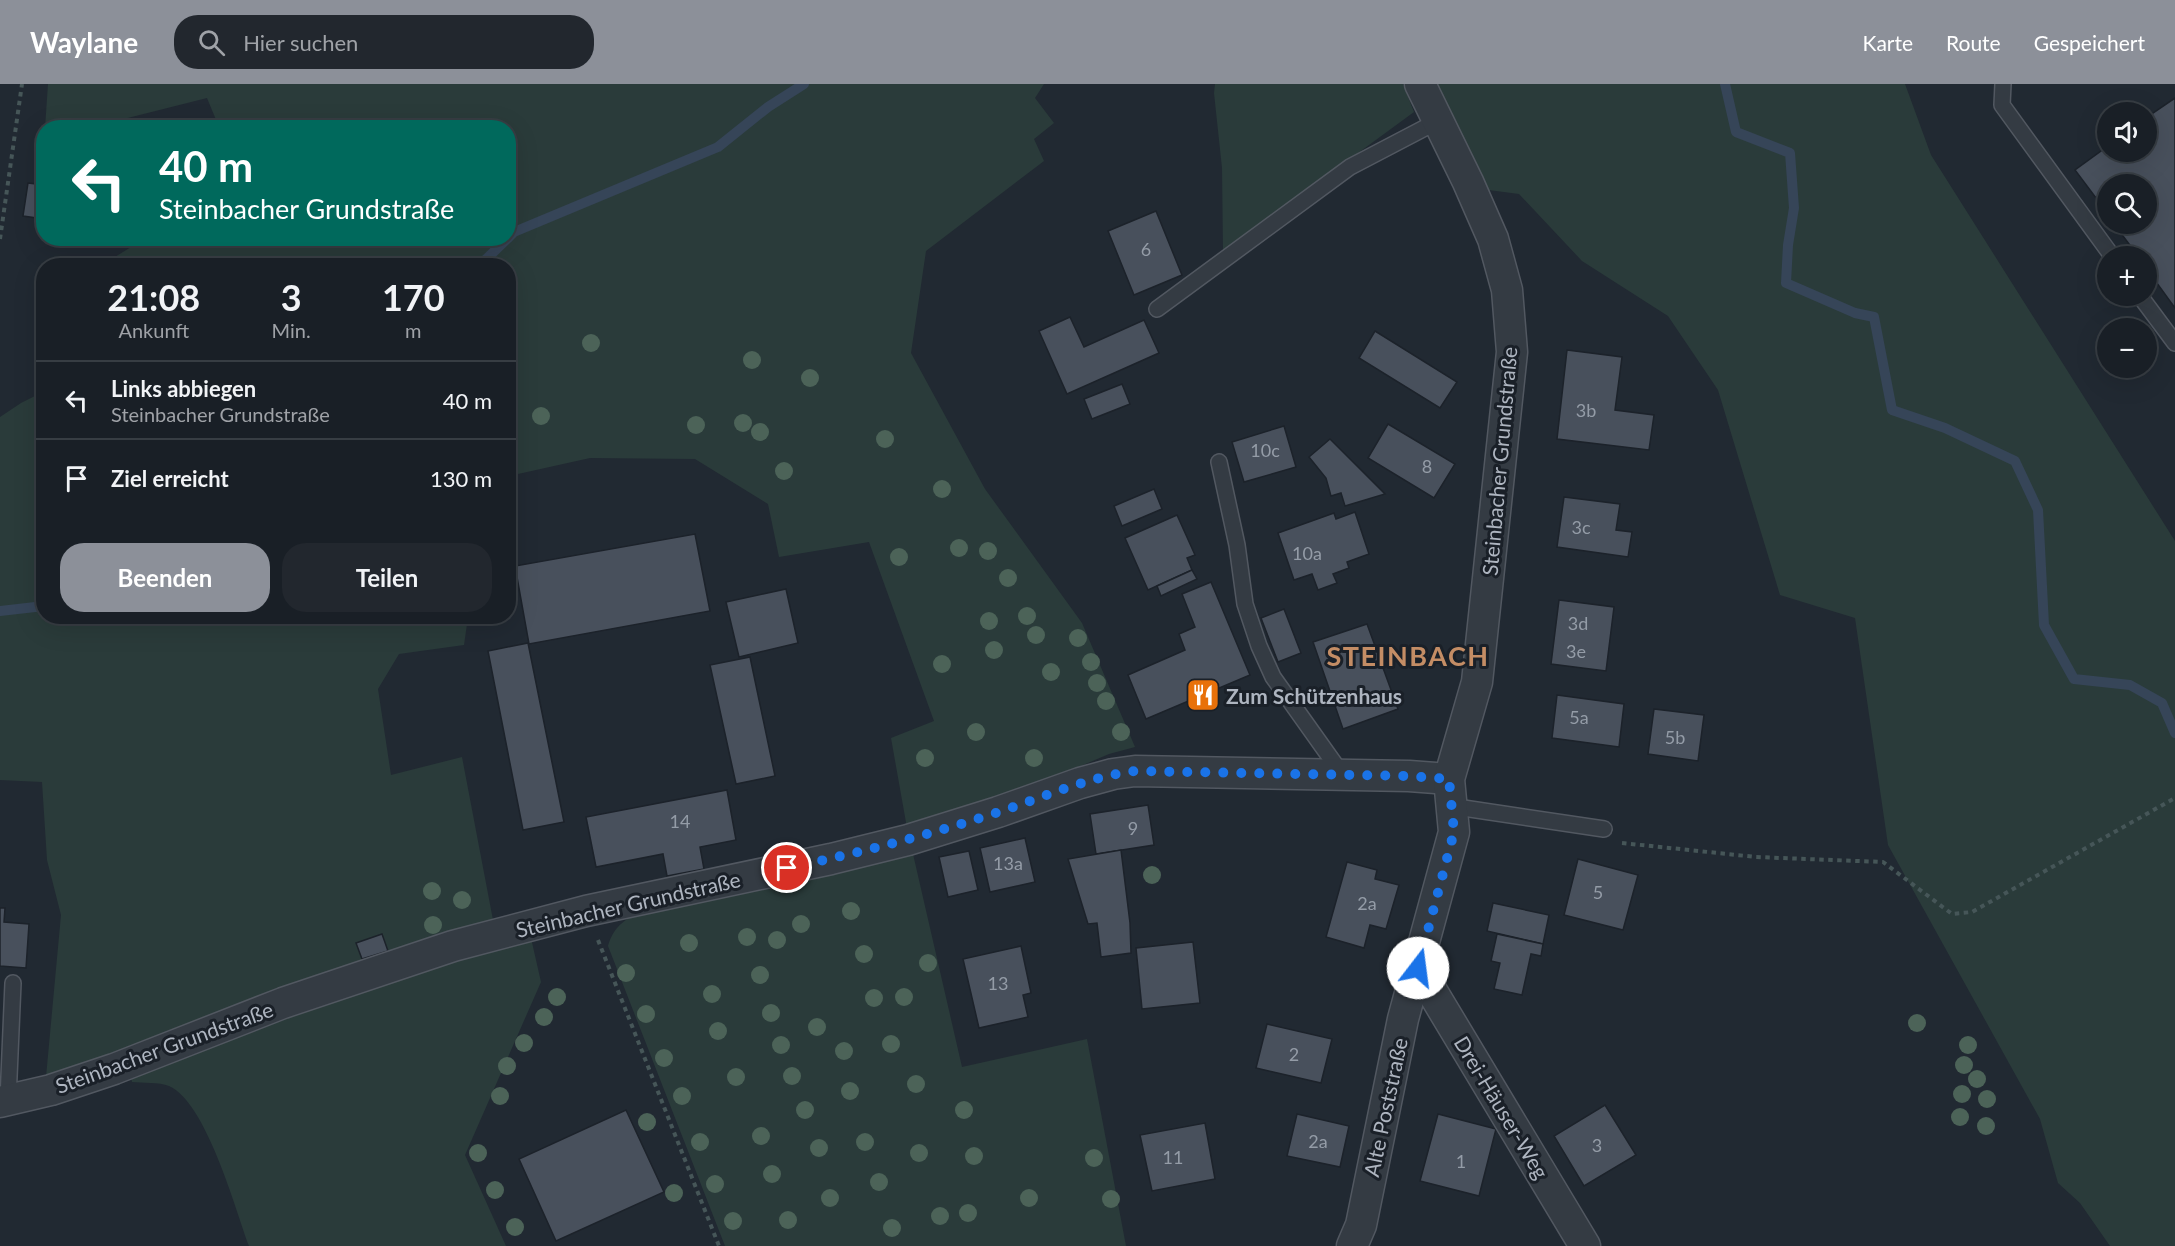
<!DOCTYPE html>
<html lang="de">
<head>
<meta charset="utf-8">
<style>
	:root { --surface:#191f26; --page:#22272e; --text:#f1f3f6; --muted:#9fa2a7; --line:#373d43; --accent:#8c9099 }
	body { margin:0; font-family:Lato,sans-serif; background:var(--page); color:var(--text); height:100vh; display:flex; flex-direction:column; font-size:22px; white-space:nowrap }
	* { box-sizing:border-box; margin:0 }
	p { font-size:20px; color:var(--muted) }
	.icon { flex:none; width:33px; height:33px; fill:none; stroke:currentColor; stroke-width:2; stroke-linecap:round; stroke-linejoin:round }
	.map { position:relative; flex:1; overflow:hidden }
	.drawer { position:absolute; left:36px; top:174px; width:480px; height:366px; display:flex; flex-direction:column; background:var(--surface); border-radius:24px; box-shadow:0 6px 24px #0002,0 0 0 2px var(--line) }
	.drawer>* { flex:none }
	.guide { position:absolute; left:36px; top:36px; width:480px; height:126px; border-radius:24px; box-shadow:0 6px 24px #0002,0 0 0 2px var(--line); background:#00695c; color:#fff; overflow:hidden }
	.buttons { position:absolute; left:2097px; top:18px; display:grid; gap:12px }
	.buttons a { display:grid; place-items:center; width:60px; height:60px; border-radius:50%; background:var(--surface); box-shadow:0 6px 24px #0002,0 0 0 2px var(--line); font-size:30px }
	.pin { position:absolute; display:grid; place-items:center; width:51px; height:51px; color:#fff; margin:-26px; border:3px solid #fff; border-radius:50%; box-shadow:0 2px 6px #0007 }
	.me { position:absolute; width:66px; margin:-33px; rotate:15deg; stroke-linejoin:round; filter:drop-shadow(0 0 4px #0008) }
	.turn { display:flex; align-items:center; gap:21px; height:126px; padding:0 24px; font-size:27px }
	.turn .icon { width:78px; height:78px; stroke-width:2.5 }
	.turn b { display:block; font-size:42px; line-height:51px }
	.eta { display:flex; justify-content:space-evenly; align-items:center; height:102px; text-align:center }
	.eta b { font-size:36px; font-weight:700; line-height:42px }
	.primary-button { display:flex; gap:12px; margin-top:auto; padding:12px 24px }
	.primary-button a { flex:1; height:69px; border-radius:24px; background:var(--accent); color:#fff; font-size:24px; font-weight:700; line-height:69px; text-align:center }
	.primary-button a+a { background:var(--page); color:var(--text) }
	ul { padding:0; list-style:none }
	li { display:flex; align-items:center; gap:18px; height:78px; padding:0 24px; border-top:2px solid var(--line) }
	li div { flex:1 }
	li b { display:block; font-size:22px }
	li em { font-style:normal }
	header { display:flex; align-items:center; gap:36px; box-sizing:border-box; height:84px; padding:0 30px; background:var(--accent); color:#fff }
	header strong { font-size:28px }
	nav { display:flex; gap:33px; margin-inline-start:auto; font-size:21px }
	.search { width:420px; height:54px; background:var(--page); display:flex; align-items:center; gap:15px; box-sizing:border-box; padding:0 21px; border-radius:24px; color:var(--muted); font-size:22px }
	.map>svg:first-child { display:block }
	.green { fill:#2a3b3a }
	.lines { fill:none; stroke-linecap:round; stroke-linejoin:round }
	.stream { stroke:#364558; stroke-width:10 }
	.building { fill:#48505c; stroke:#1c222a; stroke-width:1.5 }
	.service-casing { stroke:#525861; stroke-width:18 }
	.minor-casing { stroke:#525861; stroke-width:33 }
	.path { stroke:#465658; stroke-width:4; stroke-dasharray:4.5 4.5; stroke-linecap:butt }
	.service { stroke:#343b43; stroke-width:15 }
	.minor { stroke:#343b43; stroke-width:30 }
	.tree { fill:#4c6358 }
	.route { stroke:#1a73e8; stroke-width:10; stroke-dasharray:0 18 }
	.labels { text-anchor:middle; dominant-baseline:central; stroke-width:6; stroke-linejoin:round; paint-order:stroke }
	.number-label { font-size:18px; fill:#949ca7 }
	.street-label { font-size:21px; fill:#aeb5c0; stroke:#1a2028 }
	.poi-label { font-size:21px; font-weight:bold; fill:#aeb5c0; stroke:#1a2028; text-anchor:start }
	.district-label { font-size:27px; font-weight:bold; letter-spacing:1.5px; fill:#c48d65; stroke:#1a2028 }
</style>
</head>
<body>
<header>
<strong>Waylane</strong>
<div class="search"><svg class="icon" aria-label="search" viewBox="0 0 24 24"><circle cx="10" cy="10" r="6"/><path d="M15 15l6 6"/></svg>Hier suchen</div>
<nav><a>Karte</a><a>Route</a><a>Gespeichert</a></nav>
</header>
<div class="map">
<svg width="2175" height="1162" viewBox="0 0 2175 1162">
	<rect width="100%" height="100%" fill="#212932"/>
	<!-- green -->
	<g class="green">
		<polygon points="48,0 1044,0 1035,14 1054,39 1034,55 1044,77 926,167 911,269 985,405 1082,539 1135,663 1109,670 1010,712 907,744 891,654 934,637 869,458 779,473 768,420 695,375 590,374 509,392 508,182 102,181 144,155 508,154 508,44 219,43 207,14 92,43 45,44"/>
		<polygon points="1215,0 1403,0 1414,28 1223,168 1222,84 1214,9"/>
		<polygon points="1429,0 1905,0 1931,71 2175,457 2175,1162 2110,1162 2080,1119 2058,1099 2040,1035 1888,761 1855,534 1780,511 1718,306 1668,232 1582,177 1519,110 1481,105"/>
		<polygon points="43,308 44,532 468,533 464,561 399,570 378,605 391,691 462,673 493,836 46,993 61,831 47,776 42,698 0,696 0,333 21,319"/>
		<path d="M913 770 962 983 1087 955 1126 1162H725L608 862C613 845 621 838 636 830Z"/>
		<path d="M531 854 541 898 465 1071 506 1162H249C235 1124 206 1018 169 1002 159 998 143 999 132 998L130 989 350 904Z"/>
	</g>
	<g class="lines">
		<!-- stream -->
		<g class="stream">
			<polyline points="1725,0 1736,48 1790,69 1794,124 1788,161 1786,199 1855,229 1874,233 1892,326 1945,344 2015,377 2038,426 2044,541 2074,595 2130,601 2162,619 2175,649"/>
			<polyline points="508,154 514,148 718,63 768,23 804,0"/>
			<polyline points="479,182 508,154"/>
			<polyline points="0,527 44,522"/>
		</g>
	</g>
	<!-- building -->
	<g class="building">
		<polygon points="2175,14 2175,224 2146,184 2146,172 2138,172 2114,140 2146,140 2146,100 2108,100 2108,130 2075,86 2108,62 2108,68 2146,68 2146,34"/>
		<polygon points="28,99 44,101 44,135 23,132"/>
		<polygon points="1156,127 1182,191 1134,211 1108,147"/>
		<polygon points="1070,233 1084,263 1144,236 1159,269 1067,310 1039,247"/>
		<polygon points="1375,247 1457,298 1440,324 1359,274"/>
		<polygon points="1567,266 1622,273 1615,326 1654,331 1649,366 1557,355"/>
		<polygon points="1122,300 1130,320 1092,335 1084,315"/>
		<polygon points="1388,340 1455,380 1434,414 1368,374"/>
		<polygon points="1284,342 1296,383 1244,398 1232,358"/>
		<polygon points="1330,355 1385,410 1345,422 1341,409 1331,412 1326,394 1309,373"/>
		<polygon points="1154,405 1162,425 1122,442 1114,422"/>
		<polygon points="1564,413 1620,420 1616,446 1632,448 1628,473 1557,463"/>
		<polygon points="1355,428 1369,470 1347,478 1349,484 1333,490 1337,499 1318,506 1312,490 1294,496 1278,449 1334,429 1336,435"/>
		<polygon points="1177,431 1195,471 1187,474 1192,486 1148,506 1125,454"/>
		<polygon points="695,450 710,527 529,560 515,482"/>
		<polygon points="1192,486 1197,495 1161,512 1157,502"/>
		<polygon points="1211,498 1250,591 1146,635 1128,591 1185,566 1179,550 1195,543 1182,510"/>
		<polygon points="786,505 798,559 739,573 726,518"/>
		<polygon points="1559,516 1614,523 1606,587 1551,580"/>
		<polygon points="1284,525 1301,569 1278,578 1261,534"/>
		<polygon points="1367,540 1398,625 1343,645 1313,558"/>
		<polygon points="528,559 564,738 523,746 488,567"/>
		<polygon points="750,573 775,692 736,700 710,581"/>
		<polygon points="1557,611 1624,620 1619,663 1552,654"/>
		<polygon points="1654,625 1704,631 1698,677 1648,670"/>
		<polygon points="727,706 736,756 700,763 704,785 667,792 663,770 596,783 586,733"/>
		<polygon points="1148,721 1154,761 1096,770 1090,730"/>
		<polygon points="1025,754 1035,798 990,808 980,764"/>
		<polygon points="1121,766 1130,839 1131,869 1101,873 1097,839 1088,840 1068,775"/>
		<polygon points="969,767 978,806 948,813 939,773"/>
		<polygon points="1578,775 1638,791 1623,846 1564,831"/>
		<polygon points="1347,778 1377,786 1375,795 1399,801 1386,845 1370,841 1364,864 1326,853"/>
		<polygon points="1493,819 1549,831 1543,860 1487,847"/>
		<polygon points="0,824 5,824 4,838 29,840 26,884 0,882"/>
		<polygon points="382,850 388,867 362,875 356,859"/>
		<polygon points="1497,850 1543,860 1541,872 1531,870 1522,911 1494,905 1500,879 1491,877"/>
		<polygon points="1193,858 1200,919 1142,925 1136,864"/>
		<polygon points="1021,862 1031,909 1023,911 1028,933 979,944 963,875"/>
		<polygon points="1267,940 1332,955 1321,999 1256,984"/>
		<polygon points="1605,1021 1636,1071 1584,1102 1554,1052"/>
		<polygon points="626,1026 664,1108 556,1157 519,1075"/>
		<polygon points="1297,1030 1349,1042 1340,1083 1287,1072"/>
		<polygon points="1438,1030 1496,1045 1479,1112 1420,1097"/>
		<polygon points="1205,1039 1215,1095 1152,1107 1140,1051"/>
	</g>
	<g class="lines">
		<!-- service casing -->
		<g class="service-casing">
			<g id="service">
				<polyline points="2003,0 2002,21 2112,172"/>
				<polyline points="2140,212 2175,259"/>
				<polyline points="1157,225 1350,83 1438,37"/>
				<polyline points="1219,378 1237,461 1245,520 1259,562 1273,593 1342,690"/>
				<polyline points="1450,722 1604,745"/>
				<polyline points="8,1016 13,899"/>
			</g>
		</g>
		<!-- minor casing -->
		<g class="minor-casing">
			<g id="minor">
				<polyline points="1418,884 1585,1162"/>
				<polyline points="0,1018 51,1006 114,985 283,919 453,862 586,827 831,775 908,756 998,728 1080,699 1113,690 1135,687 1409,692 1449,695"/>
				<polyline points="1352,1162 1361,1141 1403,935 1454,748 1449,695 1477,598 1512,268 1507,206 1493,155 1468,98 1420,0"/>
			</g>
		</g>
		<!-- path -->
		<g class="path">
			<polyline points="0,155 22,0"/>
			<polyline points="1622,759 1756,773 1883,778 1952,830 1972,828 2175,714"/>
			<polyline points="598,856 719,1162"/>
		</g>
		<!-- service -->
		<use href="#service" class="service"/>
		<!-- minor -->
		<use href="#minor" class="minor"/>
	</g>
	<!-- trees -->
	<g class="tree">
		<circle cx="591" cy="259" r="9"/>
		<circle cx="752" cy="276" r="9"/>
		<circle cx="810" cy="294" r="9"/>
		<circle cx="541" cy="332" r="9"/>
		<circle cx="743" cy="339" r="9"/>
		<circle cx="696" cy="341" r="9"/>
		<circle cx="760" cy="348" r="9"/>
		<circle cx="885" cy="355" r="9"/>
		<circle cx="784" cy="387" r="9"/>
		<circle cx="942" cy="405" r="9"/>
		<circle cx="959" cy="464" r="9"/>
		<circle cx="988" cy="467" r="9"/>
		<circle cx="899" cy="473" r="9"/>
		<circle cx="1008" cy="494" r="9"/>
		<circle cx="1027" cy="532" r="9"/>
		<circle cx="989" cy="537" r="9"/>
		<circle cx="1036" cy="551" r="9"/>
		<circle cx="1078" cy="554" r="9"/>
		<circle cx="994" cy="566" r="9"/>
		<circle cx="1091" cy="578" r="9"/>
		<circle cx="942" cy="580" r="9"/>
		<circle cx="1051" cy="588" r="9"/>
		<circle cx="1097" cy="599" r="9"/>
		<circle cx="1106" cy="617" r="9"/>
		<circle cx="976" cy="648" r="9"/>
		<circle cx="1121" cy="648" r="9"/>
		<circle cx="925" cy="674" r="9"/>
		<circle cx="1034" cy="674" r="9"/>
		<circle cx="1152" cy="791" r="9"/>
		<circle cx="432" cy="807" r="9"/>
		<circle cx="462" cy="816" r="9"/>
		<circle cx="851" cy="827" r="9"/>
		<circle cx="801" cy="840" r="9"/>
		<circle cx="433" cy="841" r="9"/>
		<circle cx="747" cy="853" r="9"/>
		<circle cx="777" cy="856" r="9"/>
		<circle cx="689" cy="859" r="9"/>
		<circle cx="864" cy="870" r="9"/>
		<circle cx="928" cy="879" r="9"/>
		<circle cx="626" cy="889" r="9"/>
		<circle cx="760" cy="891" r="9"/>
		<circle cx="712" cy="910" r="9"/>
		<circle cx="557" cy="913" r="9"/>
		<circle cx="904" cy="913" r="9"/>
		<circle cx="874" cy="914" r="9"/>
		<circle cx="771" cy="929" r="9"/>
		<circle cx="646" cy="930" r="9"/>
		<circle cx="544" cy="933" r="9"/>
		<circle cx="1917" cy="939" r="9"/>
		<circle cx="817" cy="943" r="9"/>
		<circle cx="718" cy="947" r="9"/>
		<circle cx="524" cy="959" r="9"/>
		<circle cx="891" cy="960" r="9"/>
		<circle cx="781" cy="961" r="9"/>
		<circle cx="1968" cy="961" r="9"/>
		<circle cx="844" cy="967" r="9"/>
		<circle cx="664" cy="974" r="9"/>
		<circle cx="1964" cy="981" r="9"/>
		<circle cx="507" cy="982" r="9"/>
		<circle cx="792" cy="992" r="9"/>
		<circle cx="736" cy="993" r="9"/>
		<circle cx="1977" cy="995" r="9"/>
		<circle cx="916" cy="1000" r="9"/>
		<circle cx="850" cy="1007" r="9"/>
		<circle cx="1962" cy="1010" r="9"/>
		<circle cx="500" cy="1012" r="9"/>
		<circle cx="682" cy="1012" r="9"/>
		<circle cx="1987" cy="1015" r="9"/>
		<circle cx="805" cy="1026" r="9"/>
		<circle cx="964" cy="1026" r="9"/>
		<circle cx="1960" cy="1033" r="9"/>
		<circle cx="647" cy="1038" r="9"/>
		<circle cx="1986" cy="1042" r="9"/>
		<circle cx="761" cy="1052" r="9"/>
		<circle cx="700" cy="1058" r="9"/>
		<circle cx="865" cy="1058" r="9"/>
		<circle cx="819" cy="1064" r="9"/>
		<circle cx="478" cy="1069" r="9"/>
		<circle cx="919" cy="1069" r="9"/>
		<circle cx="974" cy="1072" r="9"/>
		<circle cx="1094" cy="1074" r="9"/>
		<circle cx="772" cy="1090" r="9"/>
		<circle cx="879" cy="1098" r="9"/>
		<circle cx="715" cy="1100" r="9"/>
		<circle cx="495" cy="1106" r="9"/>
		<circle cx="674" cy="1109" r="9"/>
		<circle cx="830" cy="1114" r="9"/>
		<circle cx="1029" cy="1114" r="9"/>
		<circle cx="1111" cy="1115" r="9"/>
		<circle cx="968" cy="1129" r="9"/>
		<circle cx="940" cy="1132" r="9"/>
		<circle cx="788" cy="1136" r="9"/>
		<circle cx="733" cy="1137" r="9"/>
		<circle cx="515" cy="1143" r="9"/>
		<circle cx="892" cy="1144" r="9"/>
	</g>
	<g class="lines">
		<!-- route -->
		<path class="route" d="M787 784C859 769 929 751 999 728 1044 713 1088 693 1135 687L1409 692 1449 695 1454 748 1418 884"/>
	</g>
	<!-- icons -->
	<defs>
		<g id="restaurant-square" transform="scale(1.725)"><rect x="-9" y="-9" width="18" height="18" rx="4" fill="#e8710a" stroke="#1a2028"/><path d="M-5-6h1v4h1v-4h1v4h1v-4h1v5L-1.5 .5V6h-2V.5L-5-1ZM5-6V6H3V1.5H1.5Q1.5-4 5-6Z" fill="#fff"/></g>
	</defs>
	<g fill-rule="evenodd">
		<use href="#restaurant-square" x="1203" y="611"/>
	</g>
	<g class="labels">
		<!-- number labels -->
		<g class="number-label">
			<text x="1146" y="165">6</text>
			<text x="1586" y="326">3b</text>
			<text x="1265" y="366">10c</text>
			<text x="1427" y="382">8</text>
			<text x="1581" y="443">3c</text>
			<text x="1307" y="469">10a</text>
			<text x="1578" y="539">3d</text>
			<text x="1576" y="567">3e</text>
			<text x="1579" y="633">5a</text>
			<text x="1675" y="653">5b</text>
			<text x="680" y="737">14</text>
			<text x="1133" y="744">9</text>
			<text x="1008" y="779">13a</text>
			<text x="1598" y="808">5</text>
			<text x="1367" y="819">2a</text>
			<text x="998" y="899">13</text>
			<text x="1294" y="970">2</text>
			<text x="1318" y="1057">2a</text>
			<text x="1597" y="1061">3</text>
			<text x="1173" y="1073">11</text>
			<text x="1461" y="1077">1</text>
		</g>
		<!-- street labels -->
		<g class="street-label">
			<text transform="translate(1499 377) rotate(-85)">Steinbacher Grundstraße</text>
			<text transform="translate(628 820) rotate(-13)">Steinbacher Grundstraße</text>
			<text transform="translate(164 963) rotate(-20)">Steinbacher Grundstraße</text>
			<text transform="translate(1385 1023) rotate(-78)">Alte Poststraße</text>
			<text transform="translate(1502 1023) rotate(59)">Drei-Häuser-Weg</text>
		</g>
		<!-- poi labels -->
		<g class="poi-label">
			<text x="1226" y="611">Zum Schützenhaus</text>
		</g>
		<!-- district labels -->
		<g class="district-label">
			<text x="1408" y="571">STEINBACH</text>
		</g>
	</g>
</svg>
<div class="buttons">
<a><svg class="icon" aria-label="sound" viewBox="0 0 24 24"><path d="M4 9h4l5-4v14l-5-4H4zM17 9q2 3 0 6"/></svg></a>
<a><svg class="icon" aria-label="search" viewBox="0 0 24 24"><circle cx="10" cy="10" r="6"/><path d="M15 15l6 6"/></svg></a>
<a>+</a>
<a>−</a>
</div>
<div class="pin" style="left:787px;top:784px;background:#d93025"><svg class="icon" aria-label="arrive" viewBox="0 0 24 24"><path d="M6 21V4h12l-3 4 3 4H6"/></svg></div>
<svg class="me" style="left:1418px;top:884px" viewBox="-20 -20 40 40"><circle r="19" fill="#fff"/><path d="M0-13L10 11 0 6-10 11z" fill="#1a73e8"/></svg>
<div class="guide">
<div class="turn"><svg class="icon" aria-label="left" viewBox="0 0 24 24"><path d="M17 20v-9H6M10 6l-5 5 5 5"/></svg><div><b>40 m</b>Steinbacher Grundstraße</div></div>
</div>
<section class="drawer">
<div class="eta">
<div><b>21:08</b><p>Ankunft</p></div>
<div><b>3</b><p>Min.</p></div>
<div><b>170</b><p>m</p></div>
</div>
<ul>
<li><svg class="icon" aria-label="left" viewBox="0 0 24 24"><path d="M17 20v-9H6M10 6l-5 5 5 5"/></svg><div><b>Links abbiegen</b><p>Steinbacher Grundstraße</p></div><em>40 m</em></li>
<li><svg class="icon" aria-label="arrive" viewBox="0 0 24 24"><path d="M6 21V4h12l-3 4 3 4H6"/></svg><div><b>Ziel erreicht</b></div><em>130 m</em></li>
</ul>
<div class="primary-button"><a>Beenden</a><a>Teilen</a></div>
</section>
</div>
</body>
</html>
